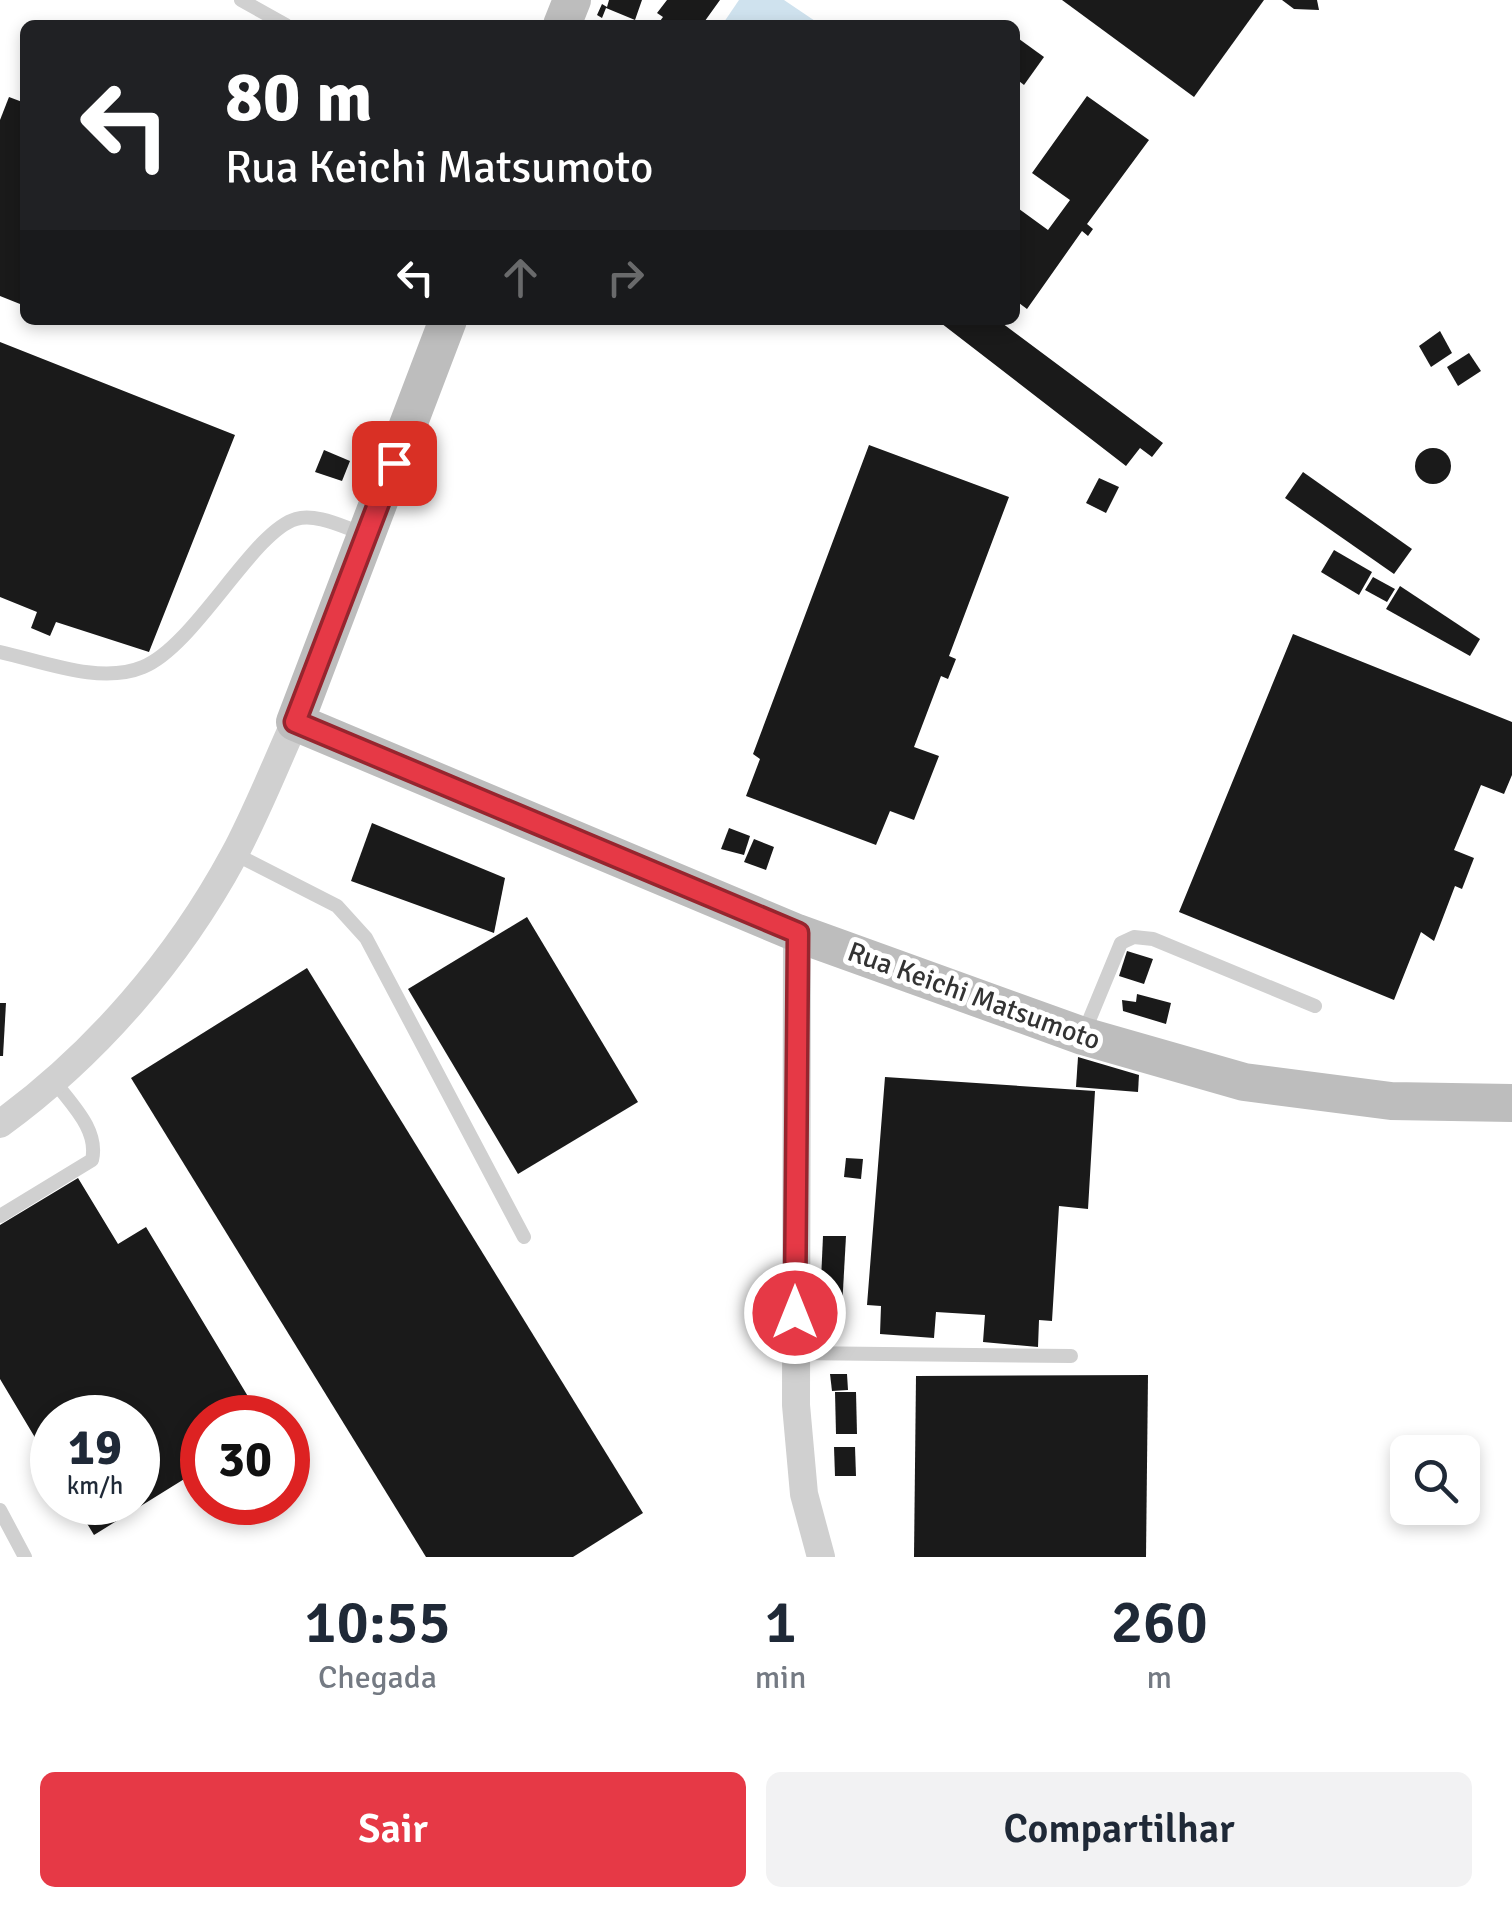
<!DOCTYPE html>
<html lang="pt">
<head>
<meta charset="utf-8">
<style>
	:root { --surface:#fff; --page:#f2f2f3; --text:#1f2937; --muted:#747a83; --accent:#e63946 }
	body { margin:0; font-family:Signika,sans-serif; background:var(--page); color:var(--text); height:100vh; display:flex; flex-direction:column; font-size:38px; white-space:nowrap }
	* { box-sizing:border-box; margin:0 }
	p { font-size:32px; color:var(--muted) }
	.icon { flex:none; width:55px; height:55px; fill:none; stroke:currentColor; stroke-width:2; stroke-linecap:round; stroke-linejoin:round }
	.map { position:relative; height:1557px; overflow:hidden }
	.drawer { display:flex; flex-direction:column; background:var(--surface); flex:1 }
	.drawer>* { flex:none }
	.guide { position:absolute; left:20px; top:20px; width:1000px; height:305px; border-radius:15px; box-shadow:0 5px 15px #0003; background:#202124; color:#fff; overflow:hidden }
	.controls { position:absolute; left:1390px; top:1435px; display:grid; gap:20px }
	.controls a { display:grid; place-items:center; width:90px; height:90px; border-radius:15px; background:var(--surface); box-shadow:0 5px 15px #0003; font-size:50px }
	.speed { position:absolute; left:30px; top:1395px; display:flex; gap:20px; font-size:50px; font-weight:700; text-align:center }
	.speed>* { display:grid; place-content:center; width:130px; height:130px; border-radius:50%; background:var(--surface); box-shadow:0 5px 15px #0003; line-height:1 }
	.speed small { font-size:25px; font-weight:400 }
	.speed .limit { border:15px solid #d22; background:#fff; color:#111 }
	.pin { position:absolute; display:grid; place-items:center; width:85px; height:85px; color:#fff; margin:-42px; border-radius:20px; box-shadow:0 5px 15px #0006 }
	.me { position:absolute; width:110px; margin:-55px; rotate:0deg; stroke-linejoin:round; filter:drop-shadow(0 0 8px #0008) }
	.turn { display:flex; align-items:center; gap:35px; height:210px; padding:0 40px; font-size:45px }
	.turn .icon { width:130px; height:130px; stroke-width:2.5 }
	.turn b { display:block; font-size:70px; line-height:85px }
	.lanes { display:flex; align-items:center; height:95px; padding:0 40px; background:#0003; justify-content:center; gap:50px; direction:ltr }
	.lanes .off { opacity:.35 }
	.eta { display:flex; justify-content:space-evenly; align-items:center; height:170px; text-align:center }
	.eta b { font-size:60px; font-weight:600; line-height:70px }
	.action { display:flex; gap:20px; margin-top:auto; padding:20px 40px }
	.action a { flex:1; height:115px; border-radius:15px; background:var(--accent); color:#fff; font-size:40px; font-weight:600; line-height:115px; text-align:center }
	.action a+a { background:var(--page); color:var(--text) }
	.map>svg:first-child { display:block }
	.water { fill:#cfe2ee }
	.building { fill:#1a1a1a }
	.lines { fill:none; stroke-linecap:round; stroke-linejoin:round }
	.service { stroke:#d0d0d0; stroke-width:14 }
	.minor { stroke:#d0d0d0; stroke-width:28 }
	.secondary { stroke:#bdbdbd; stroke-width:38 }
	.route-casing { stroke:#96252e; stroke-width:25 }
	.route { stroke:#e63946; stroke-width:18 }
	.labels { text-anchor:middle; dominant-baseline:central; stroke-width:10; stroke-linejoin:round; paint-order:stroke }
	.street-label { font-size:28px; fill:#333; stroke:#fff }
</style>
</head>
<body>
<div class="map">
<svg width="1512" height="1557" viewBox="0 0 1512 1557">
	<rect width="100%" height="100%" fill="#fff"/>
	<!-- water -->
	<polygon class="water" points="739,0 784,0 821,25 722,25"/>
	<!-- building -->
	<g class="building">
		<polygon points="609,0 642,0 635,20 606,8 602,18 597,15 602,4 607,7"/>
		<polygon points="667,0 720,0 702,25 657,25 663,17 657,13"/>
		<polygon points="1062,0 1264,0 1194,97"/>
		<polygon points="1282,0 1317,0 1319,10 1294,9"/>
		<polygon points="1015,36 1044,57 1024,85 1015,78"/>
		<polygon points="1087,96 1149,140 1087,224 1093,229 1088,236 1082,231 1027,309 1015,300 1015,206 1048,230 1070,200 1032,173"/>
		<polygon points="9,97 25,103 25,306 0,296 0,120"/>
		<polygon points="937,320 998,320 1163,443 1152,457 1140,448 1126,466"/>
		<polygon points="1440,331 1452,353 1431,367 1419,346"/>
		<polygon points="0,342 235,435 149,652 56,622 50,636 31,628 37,612 0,597"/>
		<polygon points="1469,353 1481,371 1458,386 1447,367"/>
		<polygon points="869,445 1009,497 949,656 956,659 948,679 941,676 914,747 939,756 914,820 890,811 876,845 746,796 760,759 753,754"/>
		<circle cx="1433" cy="466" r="18"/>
		<polygon points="324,450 350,461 342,481 315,472"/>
		<polygon points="1303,472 1412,549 1394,574 1285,498"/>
		<polygon points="1099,478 1119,487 1106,513 1086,503"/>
		<polygon points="1334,550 1372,572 1359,595 1321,572"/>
		<polygon points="1373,577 1395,589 1387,602 1365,590"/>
		<polygon points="1400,586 1480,639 1470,656 1386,609"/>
		<polygon points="1293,634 1512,722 1512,775 1504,794 1481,785 1454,850 1474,858 1462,889 1455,886 1434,941 1421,932 1394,1000 1179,912"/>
		<polygon points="372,823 505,878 494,933 351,881"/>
		<polygon points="729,828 750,836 744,855 721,849"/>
		<polygon points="754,839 774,847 766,870 744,862"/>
		<polygon points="527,917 638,1102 518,1174 408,989"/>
		<polygon points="1127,951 1153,959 1144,984 1119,976"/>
		<polygon points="307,968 643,1513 573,1557 426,1557 131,1078"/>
		<polygon points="1137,994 1171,1003 1166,1024 1123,1011 1122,1000 1136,1002"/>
		<polygon points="0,1003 6,1003 3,1056 0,1056"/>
		<polygon points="1078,1057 1139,1075 1138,1092 1076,1087"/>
		<polygon points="885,1077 1095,1091 1088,1209 1059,1206 1052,1321 1039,1320 1038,1347 983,1342 985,1315 936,1312 934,1338 880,1334 881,1306 867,1305"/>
		<polygon points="846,1158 863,1159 861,1179 844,1177"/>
		<polygon points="78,1178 118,1244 146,1227 261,1418 202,1418 202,1468 94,1535 74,1502 138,1502 138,1418 52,1418 52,1466 0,1379 0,1225"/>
		<polygon points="823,1236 846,1236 841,1326 819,1325"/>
		<polygon points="830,1374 847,1374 848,1390 832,1391"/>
		<polygon points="1148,1375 1146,1557 914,1557 916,1376"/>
		<polygon points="835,1392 856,1392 857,1434 836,1434"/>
		<polygon points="834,1447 855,1447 856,1476 835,1476"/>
	</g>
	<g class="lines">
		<!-- service -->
		<g class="service">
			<polyline points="241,0 286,25"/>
			<path d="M0 652C42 661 100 685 143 667 195 646 253 531 296 519 316 513 343 527 362 533"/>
			<polyline points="235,854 337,906 366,938 524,1237"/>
			<polyline points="1083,1035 1121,943 1134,937 1153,939 1315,1006"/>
			<path d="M0 1216 92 1160C99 1130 72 1105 54 1081"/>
			<polyline points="795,1353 1071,1356"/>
			<polyline points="0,1510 25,1557"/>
		</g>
		<!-- minor -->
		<g class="minor">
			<polyline points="797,933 796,1405 804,1494 821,1557"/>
			<path d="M0 1124C96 1054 178 959 234 855 257 812 275 766 295 722"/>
		</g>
		<!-- secondary -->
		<g class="secondary">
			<polyline points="562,25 572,0"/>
			<polyline points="448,320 295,722 797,933 1083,1036 1244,1082 1391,1101 1512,1103"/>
		</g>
	</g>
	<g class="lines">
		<!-- route casing -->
		<g class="route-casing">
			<polyline id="route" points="394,463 295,722 798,933 795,1313"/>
		</g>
		<!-- route -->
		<use href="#route" class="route"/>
	</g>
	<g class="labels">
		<!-- street labels -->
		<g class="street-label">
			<text transform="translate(974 996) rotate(20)">Rua Keichi Matsumoto</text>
		</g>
	</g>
</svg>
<div class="controls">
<a><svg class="icon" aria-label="search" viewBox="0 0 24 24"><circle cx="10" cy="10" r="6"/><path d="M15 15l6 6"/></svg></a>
</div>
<div class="speed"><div>19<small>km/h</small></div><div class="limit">30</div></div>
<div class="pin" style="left:394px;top:463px;background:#d93025"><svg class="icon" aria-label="arrive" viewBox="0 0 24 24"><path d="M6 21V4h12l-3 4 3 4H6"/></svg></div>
<svg class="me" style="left:795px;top:1313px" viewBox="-20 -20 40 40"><circle r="17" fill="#e63946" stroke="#fff" stroke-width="3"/><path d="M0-11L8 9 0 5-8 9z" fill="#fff"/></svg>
<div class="guide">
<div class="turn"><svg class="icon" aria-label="left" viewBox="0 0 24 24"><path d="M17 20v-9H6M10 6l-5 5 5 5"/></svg><div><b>80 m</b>Rua Keichi Matsumoto</div></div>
<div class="lanes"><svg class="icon" aria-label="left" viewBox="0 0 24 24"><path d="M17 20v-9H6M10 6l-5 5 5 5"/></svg><svg class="icon off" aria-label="ahead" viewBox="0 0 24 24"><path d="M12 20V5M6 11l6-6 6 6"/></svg><svg class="icon off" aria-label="right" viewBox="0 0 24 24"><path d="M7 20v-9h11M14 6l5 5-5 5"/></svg></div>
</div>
</div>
<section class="drawer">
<div class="eta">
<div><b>10:55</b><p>Chegada</p></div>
<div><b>1</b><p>min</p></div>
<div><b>260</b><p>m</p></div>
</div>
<div class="action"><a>Sair</a><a>Compartilhar</a></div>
</section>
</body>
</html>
